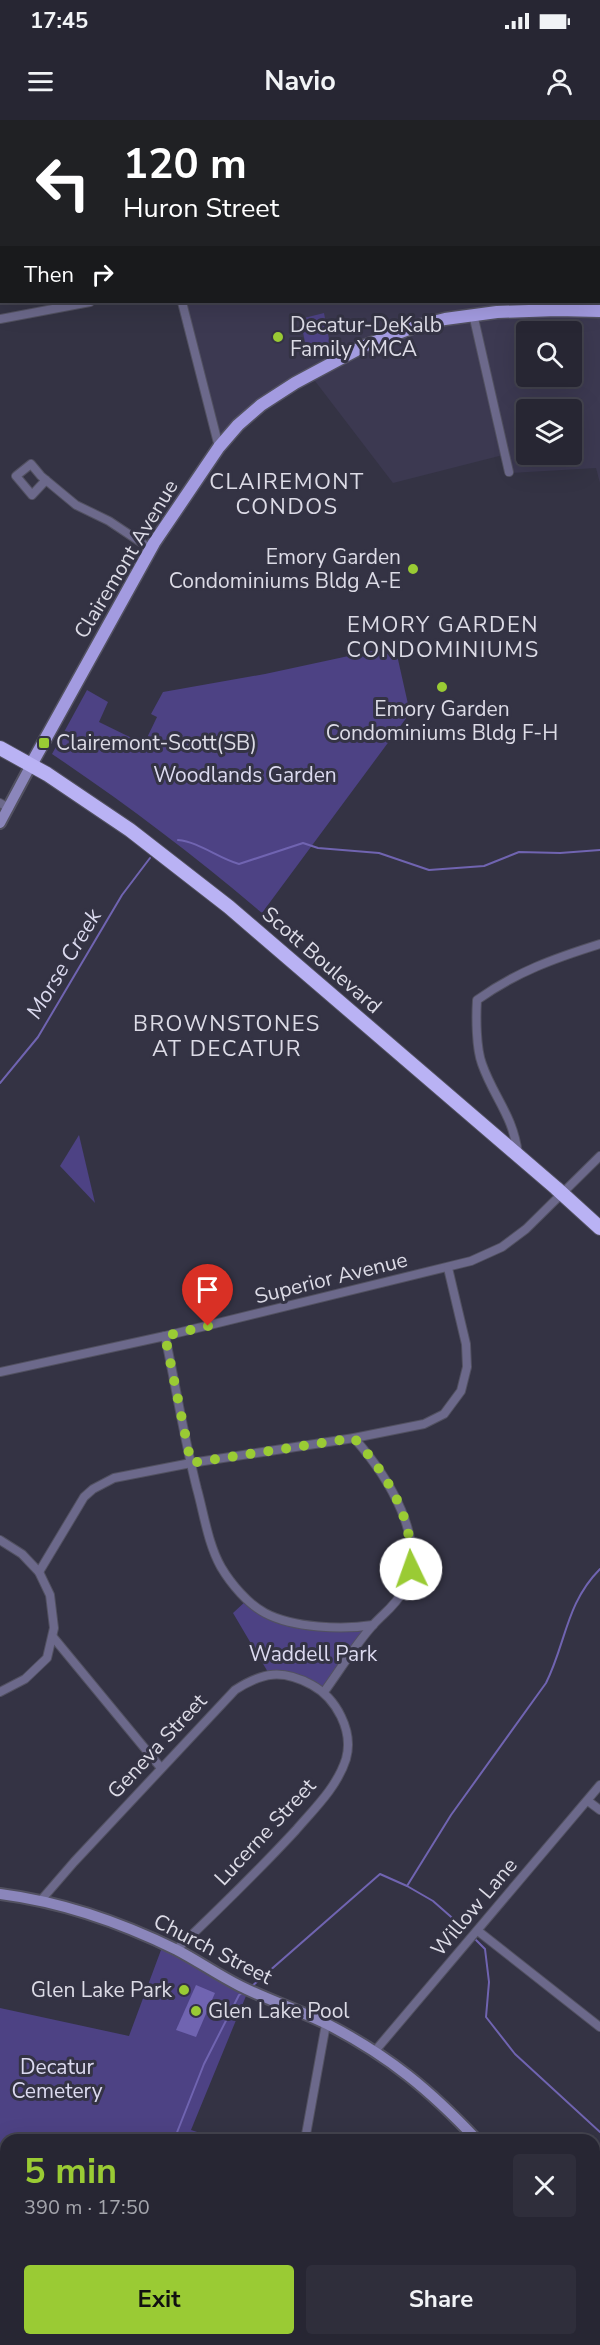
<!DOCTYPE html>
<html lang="en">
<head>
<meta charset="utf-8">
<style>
	:root { --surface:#272633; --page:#2f2e3b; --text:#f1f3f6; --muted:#a4a5ac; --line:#43434e; --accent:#9acb34 }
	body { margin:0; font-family:"Nunito Sans",sans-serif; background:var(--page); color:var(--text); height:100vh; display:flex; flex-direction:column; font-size:22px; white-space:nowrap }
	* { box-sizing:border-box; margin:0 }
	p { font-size:20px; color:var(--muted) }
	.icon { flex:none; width:33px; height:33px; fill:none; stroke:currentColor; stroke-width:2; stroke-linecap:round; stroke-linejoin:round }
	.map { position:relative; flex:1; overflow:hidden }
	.panel { position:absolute; left:0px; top:2014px; width:600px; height:212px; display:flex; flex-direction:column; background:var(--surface); border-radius:18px 18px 0 0; box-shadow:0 6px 24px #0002,0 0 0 2px var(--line) }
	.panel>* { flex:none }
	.top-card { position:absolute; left:0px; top:0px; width:600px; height:183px; box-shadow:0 6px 24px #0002,0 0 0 2px var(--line); background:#202124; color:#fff; overflow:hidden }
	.fabs { position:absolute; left:516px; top:201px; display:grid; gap:12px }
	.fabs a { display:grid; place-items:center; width:66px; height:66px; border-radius:6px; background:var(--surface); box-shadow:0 6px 24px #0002,0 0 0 2px var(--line); font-size:30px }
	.pin { position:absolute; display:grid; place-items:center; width:51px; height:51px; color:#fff; margin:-62px -26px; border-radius:50% 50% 50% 0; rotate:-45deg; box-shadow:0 0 6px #0007 }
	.pin .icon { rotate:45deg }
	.me { position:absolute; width:66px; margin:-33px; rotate:357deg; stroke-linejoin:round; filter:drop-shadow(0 0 4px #0008) }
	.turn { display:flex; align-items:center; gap:21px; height:126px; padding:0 24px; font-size:27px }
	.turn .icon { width:78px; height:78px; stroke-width:2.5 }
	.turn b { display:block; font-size:42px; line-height:51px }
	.then { display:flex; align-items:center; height:57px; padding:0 24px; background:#0003; gap:12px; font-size:22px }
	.round { display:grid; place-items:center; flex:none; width:63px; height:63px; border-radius:6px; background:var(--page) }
	.summary { display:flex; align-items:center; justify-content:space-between; height:102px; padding:0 24px }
	h1 { font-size:36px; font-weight:700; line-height:45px; color:var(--accent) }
	.cta { display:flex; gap:12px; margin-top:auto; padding:12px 24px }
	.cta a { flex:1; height:69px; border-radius:6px; background:var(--accent); color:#111; font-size:24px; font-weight:700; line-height:69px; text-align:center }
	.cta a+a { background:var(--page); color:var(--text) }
	.status { display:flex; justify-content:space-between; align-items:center; height:42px; padding:0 30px; background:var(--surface); direction:ltr }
	.status svg { height:16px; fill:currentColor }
	header { display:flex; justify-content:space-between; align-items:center; height:78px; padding:0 24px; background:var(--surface); font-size:27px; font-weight:700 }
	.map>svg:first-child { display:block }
	.built { fill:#3c3951; fill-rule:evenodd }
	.green { fill:#4d4284 }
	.water { fill:#7064b1 }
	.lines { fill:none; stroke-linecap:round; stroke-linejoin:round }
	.stream { stroke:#7064b1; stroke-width:2 }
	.street-casing { stroke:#525161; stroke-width:10 }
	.secondary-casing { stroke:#525161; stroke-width:14 }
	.primary-casing { stroke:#525161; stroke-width:15 }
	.highway-casing { stroke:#525161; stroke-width:16 }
	.street { stroke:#6c698b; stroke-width:8 }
	.secondary { stroke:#8b86bb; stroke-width:10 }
	.primary { stroke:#a39be0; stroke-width:12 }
	.highway { stroke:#b9b2f4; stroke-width:14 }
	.rail { stroke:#cbcad6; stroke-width:2 }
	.route { stroke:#9acb34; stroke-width:10; stroke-dasharray:0 18 }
	.poi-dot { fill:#9acb34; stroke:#343344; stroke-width:2 }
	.labels { text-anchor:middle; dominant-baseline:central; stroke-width:6; stroke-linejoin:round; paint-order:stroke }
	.poi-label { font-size:21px; fill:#dcdbe6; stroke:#343344; text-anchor:start }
	.street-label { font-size:21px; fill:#dcdbe6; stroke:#343344 }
	.park-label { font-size:21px; fill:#dcdaf0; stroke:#343344 }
	.neighbourhood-label { font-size:22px; letter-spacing:1.5px; fill:#dcdbe6; stroke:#343344 }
	.water-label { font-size:22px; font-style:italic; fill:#dbdaef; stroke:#343344 }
</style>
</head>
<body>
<div class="status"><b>17:45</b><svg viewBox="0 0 49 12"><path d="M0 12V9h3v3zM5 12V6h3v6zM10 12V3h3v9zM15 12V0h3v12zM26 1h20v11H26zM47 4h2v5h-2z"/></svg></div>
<header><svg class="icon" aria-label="menu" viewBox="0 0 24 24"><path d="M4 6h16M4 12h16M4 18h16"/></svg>Navio<svg class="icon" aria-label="person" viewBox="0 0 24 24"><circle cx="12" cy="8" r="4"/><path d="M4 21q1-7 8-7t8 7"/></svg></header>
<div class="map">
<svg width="600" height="2225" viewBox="0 0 600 2225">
	<rect width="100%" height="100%" fill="#343344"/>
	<!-- built -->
	<path class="built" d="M479 0 600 1V363L596 348 511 353 503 335 393 363 315 261 264 286 219 327 179 182H598V2L473 1ZM526 212H572V256H526ZM526 290H572V334H526Z"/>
	<!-- green -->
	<g class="green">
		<polygon points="324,193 330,224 307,231 300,199"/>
		<path d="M395 526 410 593 262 793C195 736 125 683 52 634L87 570 108 582 99 602 144 624 157 597 151 594 163 572 265 554Z"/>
		<polygon points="79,1015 95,1083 60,1046"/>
		<path d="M247 1480 271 1498 365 1510 323 1568C305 1560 292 1557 272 1559L233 1493Z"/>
		<polygon points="164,1822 248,1871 191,2010 222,2020 6,2020 6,2220 397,2220 398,2223 386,2225 0,2225 0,1888 129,1916"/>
	</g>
	<!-- water -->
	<polygon class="water" points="196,1865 215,1873 196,1917 176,1910"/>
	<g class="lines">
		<!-- stream -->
		<g class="stream">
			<path d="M178 720C199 722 218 738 239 744L303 723 318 728 379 733 429 750 484 746 519 732 560 733 600 730"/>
			<polyline points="0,963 38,917 122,775 150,738"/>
			<polyline points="407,1766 433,1781 466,1810"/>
			<polyline points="476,1820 485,1829 489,1862 486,1897 515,1934 600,2012"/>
			<path d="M251 1867 380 1754 407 1766 451 1695 546 1563C566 1523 566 1483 600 1449"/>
			<polyline points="174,2020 204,1944 239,1875 244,1872"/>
			<polyline points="99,2225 100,2220"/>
		</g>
		<!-- street casing -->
		<g class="street-casing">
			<g id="street">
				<polyline points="141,0 141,2"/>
				<polyline points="0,33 2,33"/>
				<polyline points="182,182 219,327"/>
				<polyline points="473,194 509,352"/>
				<polyline points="0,199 90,182"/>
				<polyline points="46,360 32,375 16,356 31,344 41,356 76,385 109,401 151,429"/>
				<polyline points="0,683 9,688"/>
				<path d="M518 1034C513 995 494 978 482 944 476 928 476 897 477 880 516 852 555 838 600 824"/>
				<path d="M165 1216C176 1267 184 1318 197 1369 204 1394 208 1424 221 1447 231 1464 248 1484 265 1493 293 1508 343 1510 373 1505"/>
				<polyline points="0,1252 165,1216 471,1141 502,1127 526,1109 600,1036"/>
				<polyline points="0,1420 22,1434 39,1452 50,1475 54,1508 47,1538 25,1559 0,1572"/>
				<polyline points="39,1452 84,1377 93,1369 114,1358 191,1343 354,1318 424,1304 444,1294 461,1271 467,1247 466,1224 448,1148"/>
				<polyline points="53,1517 161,1648"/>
				<path d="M324 1572C340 1550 355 1525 373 1505 385 1492 395 1486 403 1471 431 1422 386 1354 354 1318"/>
				<polyline points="588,1681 600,1690"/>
				<path d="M42 1779 74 1742 235 1570C263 1552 282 1549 312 1565 336 1578 354 1611 346 1639 337 1667 315 1688 296 1710 258 1751 217 1791 176 1830"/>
				<polyline points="478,1811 600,1907"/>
				<polyline points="375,1931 600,1665"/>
				<polyline points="305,2020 326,1904"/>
			</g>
		</g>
		<!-- secondary casing -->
		<g class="secondary-casing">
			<g id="secondary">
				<polyline points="0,703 31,645"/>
				<path d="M0 1774C63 1782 120 1802 177 1830 198 1841 218 1855 240 1866 268 1880 299 1890 327 1904 389 1936 430 1970 477 2020"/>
				<polyline points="594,2134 600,2139"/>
			</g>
		</g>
		<!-- primary casing -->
		<g class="primary-casing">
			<polyline id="primary" points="31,645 154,423 219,327 238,305 261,285 295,263 364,226 417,206 445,199 497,192 557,190 600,191"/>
		</g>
		<!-- highway casing -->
		<g class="highway-casing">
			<polyline id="highway" points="0,628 47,654 130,710 229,787 556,1068 600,1108"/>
		</g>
		<!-- street -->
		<use href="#street" class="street"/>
		<!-- secondary -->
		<use href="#secondary" class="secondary"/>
		<!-- primary -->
		<use href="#primary" class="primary"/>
		<!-- highway -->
		<use href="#highway" class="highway"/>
		<!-- rail -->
		<polyline class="rail" points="596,0 600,1"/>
	</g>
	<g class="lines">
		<!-- route -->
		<path class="route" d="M208 1206 165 1216 191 1343 354 1318C387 1354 414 1398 411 1449"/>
	</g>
	<!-- markers -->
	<g class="poi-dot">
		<circle cx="278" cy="217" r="6"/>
		<circle cx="413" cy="449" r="6"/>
		<circle cx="442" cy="567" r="6"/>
		<rect x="38" y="617" width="12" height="12" rx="3"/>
		<circle cx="184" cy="1870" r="6"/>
		<circle cx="196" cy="1891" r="6"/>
	</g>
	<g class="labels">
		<!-- poi labels -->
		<g class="poi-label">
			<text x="290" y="205">Decatur-DeKalb<tspan x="290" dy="24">Family YMCA</tspan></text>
			<text x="401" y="437" text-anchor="end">Emory Garden<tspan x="401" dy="24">Condominiums Bldg A-E</tspan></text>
			<text x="442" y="589" text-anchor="middle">Emory Garden<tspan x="442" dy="24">Condominiums Bldg F-H</tspan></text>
			<text x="56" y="623">Clairemont-Scott(SB)</text>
			<text x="172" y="1870" text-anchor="end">Glen Lake Park</text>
			<text x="208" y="1891">Glen Lake Pool</text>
		</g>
		<!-- street labels -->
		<g class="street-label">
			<text transform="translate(126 439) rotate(-59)">Clairemont Avenue</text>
			<text transform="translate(322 840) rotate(41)">Scott Boulevard</text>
			<text transform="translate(331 1158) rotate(-14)">Superior Avenue</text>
			<text transform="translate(157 1626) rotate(-47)">Geneva Street</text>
			<text transform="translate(265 1712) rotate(-47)">Lucerne Street</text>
			<text transform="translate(474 1787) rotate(-50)">Willow Lane</text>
			<text transform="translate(213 1829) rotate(27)">Church Street</text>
		</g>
		<!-- park labels -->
		<g class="park-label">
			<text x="245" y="655">Woodlands Garden</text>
			<text x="313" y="1534">Waddell Park</text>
			<text x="57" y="1947">Decatur<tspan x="57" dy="24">Cemetery</tspan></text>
		</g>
		<!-- neighbourhood labels -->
		<g class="neighbourhood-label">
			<text x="287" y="362">CLAIREMONT<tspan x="287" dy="25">CONDOS</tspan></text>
			<text x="443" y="505">EMORY GARDEN<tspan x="443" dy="25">CONDOMINIUMS</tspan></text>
			<text x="227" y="904">BROWNSTONES<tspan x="227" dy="25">AT DECATUR</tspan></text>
		</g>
		<!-- water labels -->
		<g class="water-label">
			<text transform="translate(64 844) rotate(-59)">Morse Creek</text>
		</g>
	</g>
</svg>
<div class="fabs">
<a><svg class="icon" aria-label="search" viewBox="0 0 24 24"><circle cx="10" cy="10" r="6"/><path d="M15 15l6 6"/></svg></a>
<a><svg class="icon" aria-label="layers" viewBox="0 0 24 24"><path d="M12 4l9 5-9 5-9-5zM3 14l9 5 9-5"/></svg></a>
</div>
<div class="pin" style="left:208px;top:1206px;background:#d93025"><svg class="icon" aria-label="arrive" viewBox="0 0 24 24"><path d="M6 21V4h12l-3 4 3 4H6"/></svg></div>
<svg class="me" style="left:411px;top:1449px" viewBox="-20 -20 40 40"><circle r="19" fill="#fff"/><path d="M0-13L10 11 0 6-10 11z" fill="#9acb34"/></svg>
<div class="top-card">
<div class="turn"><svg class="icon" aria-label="left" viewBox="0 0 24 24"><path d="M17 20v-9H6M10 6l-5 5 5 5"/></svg><div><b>120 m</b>Huron Street</div></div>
<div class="then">Then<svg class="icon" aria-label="right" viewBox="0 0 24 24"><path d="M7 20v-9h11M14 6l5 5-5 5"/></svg></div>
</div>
<section class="panel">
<div class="summary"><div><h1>5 min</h1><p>390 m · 17:50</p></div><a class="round"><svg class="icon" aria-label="close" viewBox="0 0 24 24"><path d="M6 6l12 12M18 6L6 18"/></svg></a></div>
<div class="cta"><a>Exit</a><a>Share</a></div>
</section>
</div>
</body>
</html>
